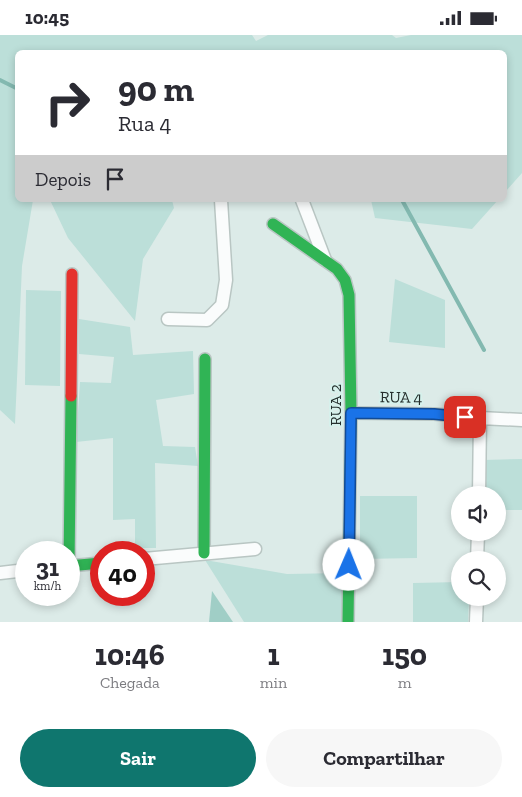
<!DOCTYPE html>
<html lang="pt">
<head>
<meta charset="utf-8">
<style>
	:root { --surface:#fff; --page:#f7f7f7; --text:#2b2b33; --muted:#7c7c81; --accent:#0f766e }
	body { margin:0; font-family:"Zilla Slab",serif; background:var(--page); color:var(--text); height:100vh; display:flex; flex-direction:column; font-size:19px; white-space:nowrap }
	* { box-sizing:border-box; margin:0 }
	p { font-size:16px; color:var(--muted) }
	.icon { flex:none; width:28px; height:28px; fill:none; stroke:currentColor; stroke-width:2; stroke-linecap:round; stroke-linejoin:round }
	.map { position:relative; height:587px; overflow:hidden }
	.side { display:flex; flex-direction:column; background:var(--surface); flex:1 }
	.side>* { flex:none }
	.banner { position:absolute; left:15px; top:15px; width:492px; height:152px; border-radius:8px; box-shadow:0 2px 8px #0003; background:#fff; color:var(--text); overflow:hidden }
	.fabs { position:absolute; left:451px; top:451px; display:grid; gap:10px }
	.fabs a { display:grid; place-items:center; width:55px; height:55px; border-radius:50%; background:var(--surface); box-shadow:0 2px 8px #0003; font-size:25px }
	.speed { position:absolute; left:15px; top:506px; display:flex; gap:10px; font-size:25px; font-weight:700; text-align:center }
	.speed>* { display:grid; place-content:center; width:65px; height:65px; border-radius:50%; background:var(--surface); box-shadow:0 2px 8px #0003; line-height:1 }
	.speed small { font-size:12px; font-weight:400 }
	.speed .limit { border:8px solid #d22; background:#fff; color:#111 }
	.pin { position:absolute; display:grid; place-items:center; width:42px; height:42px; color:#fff; margin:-21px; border-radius:10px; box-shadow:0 2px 8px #0006 }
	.me { position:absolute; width:55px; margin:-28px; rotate:1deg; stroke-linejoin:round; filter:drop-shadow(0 0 4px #0008) }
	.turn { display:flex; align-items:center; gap:18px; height:105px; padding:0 20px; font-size:22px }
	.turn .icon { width:65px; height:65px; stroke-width:2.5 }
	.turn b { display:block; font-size:35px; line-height:42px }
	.then { display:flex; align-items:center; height:48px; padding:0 20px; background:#0003; gap:10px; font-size:19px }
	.eta { display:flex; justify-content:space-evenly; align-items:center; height:85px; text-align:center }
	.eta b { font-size:30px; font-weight:700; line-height:35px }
	.primary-button { display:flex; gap:10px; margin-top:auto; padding:10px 20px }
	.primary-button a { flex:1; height:58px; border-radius:30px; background:var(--accent); color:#fff; font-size:20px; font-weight:700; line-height:58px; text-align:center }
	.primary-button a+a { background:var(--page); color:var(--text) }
	.status { display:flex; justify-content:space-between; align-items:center; height:35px; padding:0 25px; background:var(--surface); direction:ltr }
	.status svg { height:14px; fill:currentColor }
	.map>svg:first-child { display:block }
	.green { fill:#bcdfd9 }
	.forest { fill:#a0cec6 }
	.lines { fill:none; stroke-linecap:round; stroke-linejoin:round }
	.stream { stroke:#83b9b0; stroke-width:4 }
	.street-casing { stroke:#b9c6c3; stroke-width:15 }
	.fast-casing { stroke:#b9c6c3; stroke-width:14 }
	.slow-casing { stroke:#b9c6c3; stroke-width:14 }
	.jam-casing { stroke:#b9c6c3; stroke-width:14 }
	.street { stroke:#fafcfc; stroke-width:12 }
	.fast { stroke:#30b455; stroke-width:11 }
	.slow { stroke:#ff9f0a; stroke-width:11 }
	.jam { stroke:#e5322d; stroke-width:11 }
	.route-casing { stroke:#114b97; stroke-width:12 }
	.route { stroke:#1a73e8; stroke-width:9 }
	.labels { text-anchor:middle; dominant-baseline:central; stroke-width:4; stroke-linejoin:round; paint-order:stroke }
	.street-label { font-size:16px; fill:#242f2d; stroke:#d6f1ec }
</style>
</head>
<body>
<div class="status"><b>10:45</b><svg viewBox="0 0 49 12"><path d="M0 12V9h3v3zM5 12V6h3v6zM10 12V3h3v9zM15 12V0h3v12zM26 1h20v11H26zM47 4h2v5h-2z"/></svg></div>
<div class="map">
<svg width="522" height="587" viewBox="0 0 522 587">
	<rect width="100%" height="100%" fill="#dcebe8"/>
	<!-- green -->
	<g class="green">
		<polygon points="0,0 252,0 256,6 268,0 392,0 396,3 411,0 522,0 522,138 505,157 505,18 18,18 18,165 33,165 22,231 15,389 0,375"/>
		<polygon points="50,165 172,165 174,173 143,224 135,286 68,203"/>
		<polygon points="371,165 498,165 472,194 375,183"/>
		<polygon points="395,244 445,265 445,313 389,307"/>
		<polygon points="26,255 61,256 60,351 25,350"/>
		<polygon points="79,284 130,292 133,320 193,316 194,359 156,365 163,411 195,412 198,431 155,428 156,513 135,513 135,484 113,485 113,403 76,407 80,347 111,348 114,322 79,319"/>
		<polygon points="522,424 522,475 498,475 498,460 484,460 484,425"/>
		<polygon points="360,461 417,461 417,523 360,524"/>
		<polygon points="205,525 287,539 343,538 343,587 244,587"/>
		<polygon points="460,547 460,562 469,563 468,587 413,587 413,548"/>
	</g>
	<!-- forest -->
	<polygon class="forest" points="212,556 233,587 209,587"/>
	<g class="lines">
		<!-- stream -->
		<g class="stream">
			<polyline points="0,45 18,54"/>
			<polyline points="402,165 484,315"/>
		</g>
		<!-- street casing -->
		<g class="street-casing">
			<g id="street">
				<polyline points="302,165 325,225"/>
				<polyline points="168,284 207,285 222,270 226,245 221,165"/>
				<polyline points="479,460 480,383 522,385"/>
				<polyline points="144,524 255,514"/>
				<polyline points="477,525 478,498"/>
				<polyline points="0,538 26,535"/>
				<polyline points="476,587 477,562"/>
			</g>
		</g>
		<!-- fast casing -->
		<g class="fast-casing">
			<g id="fast">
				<polyline points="273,189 337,234 345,245 349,260 351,378 348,587"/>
				<polyline points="71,361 69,531 101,528"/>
				<polyline points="204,518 205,324"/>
			</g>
		</g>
		<!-- slow casing -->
		<g class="slow-casing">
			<polyline id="slow" points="351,378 434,379 480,383"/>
		</g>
		<!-- jam casing -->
		<g class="jam-casing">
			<polyline id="jam" points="71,361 72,239"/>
		</g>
		<!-- street -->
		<use href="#street" class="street"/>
		<!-- fast -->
		<use href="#fast" class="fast"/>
		<!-- slow -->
		<use href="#slow" class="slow"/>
		<!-- jam -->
		<use href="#jam" class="jam"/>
	</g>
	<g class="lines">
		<!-- route casing -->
		<g class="route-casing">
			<polyline id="route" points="349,530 351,378 434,379 465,382"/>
		</g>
		<!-- route -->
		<use href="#route" class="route"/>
	</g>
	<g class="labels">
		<!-- street labels -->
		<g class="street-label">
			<text transform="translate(401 362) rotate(1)">RUA 4</text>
			<text transform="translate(335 370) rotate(-90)">RUA 2</text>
		</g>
	</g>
</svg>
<div class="fabs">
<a><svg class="icon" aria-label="sound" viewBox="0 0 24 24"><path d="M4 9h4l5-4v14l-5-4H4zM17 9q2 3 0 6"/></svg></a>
<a><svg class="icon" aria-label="search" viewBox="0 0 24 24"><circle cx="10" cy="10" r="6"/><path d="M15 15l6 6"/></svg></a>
</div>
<div class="speed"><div>31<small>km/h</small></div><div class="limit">40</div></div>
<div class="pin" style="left:465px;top:382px;background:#d93025"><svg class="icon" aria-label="arrive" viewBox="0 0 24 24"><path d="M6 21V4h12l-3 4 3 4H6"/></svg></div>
<svg class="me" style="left:349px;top:530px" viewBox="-20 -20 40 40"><circle r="19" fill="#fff"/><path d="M0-13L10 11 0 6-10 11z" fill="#1a73e8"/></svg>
<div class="banner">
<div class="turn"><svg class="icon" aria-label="right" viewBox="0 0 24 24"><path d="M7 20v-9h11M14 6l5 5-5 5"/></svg><div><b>90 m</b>Rua 4</div></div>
<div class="then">Depois<svg class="icon" aria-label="arrive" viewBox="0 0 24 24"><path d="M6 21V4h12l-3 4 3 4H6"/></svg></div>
</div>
</div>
<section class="side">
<div class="eta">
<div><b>10:46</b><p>Chegada</p></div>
<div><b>1</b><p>min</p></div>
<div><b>150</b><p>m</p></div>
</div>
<div class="primary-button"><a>Sair</a><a>Compartilhar</a></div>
</section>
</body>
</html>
